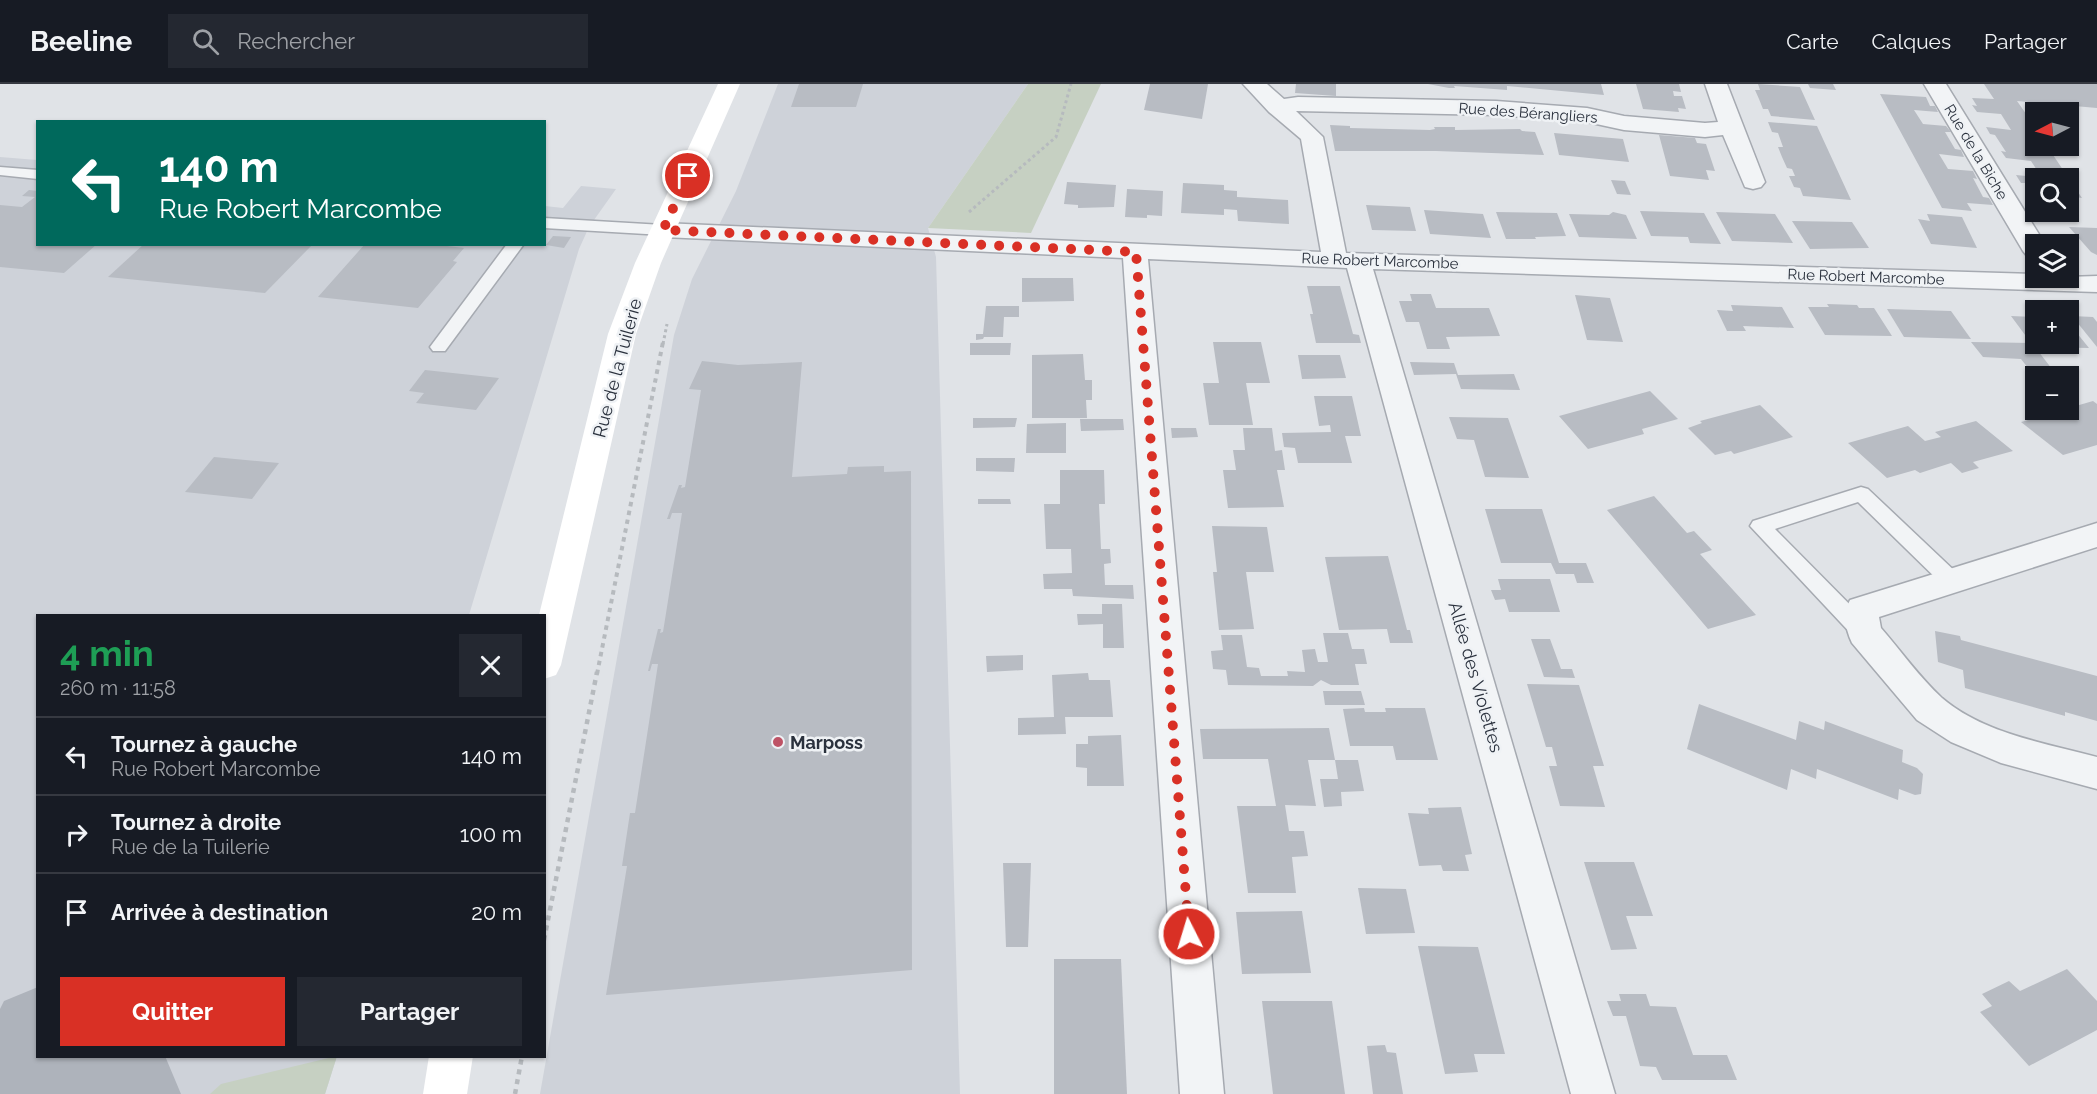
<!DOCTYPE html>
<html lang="fr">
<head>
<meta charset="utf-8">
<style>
	:root { --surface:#171b24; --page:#242831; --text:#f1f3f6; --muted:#9ea1a6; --line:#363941; --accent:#d93025 }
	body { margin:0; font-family:Raleway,sans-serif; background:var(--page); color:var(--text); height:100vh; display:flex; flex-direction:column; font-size:22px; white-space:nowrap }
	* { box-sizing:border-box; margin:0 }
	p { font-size:20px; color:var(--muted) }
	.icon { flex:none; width:33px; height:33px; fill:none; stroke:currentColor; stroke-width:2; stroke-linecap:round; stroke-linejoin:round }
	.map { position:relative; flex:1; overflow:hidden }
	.sheet { position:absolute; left:36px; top:530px; width:510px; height:444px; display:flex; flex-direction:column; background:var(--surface); border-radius:0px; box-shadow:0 2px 4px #0004 }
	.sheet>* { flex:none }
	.hud { position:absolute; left:36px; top:36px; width:510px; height:126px; border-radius:0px; box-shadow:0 2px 4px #0004; background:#00695c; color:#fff; overflow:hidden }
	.needle { width:39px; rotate:264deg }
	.buttons { position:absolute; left:2025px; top:18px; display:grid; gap:12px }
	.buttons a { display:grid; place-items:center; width:54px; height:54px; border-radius:0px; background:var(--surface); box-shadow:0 2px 4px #0004; font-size:30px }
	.pin { position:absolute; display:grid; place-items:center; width:51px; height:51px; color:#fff; margin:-26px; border:3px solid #fff; border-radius:50%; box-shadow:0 2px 6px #0007 }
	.me { position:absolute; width:66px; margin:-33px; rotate:355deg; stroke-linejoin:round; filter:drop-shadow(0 0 4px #0008) }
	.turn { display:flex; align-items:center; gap:21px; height:126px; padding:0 24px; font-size:27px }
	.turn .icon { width:78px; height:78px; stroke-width:2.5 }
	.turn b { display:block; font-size:42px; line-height:51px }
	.round { display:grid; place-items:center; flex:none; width:63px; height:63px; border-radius:0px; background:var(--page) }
	.headline { display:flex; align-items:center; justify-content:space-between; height:102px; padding:0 24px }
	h1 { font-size:36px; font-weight:700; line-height:45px; color:#1e9e55 }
	.button { display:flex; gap:12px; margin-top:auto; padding:12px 24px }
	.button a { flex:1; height:69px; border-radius:0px; background:var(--accent); color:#fff; font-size:24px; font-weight:700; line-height:69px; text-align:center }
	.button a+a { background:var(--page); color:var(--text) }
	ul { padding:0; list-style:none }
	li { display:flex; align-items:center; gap:18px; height:78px; padding:0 24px; border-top:2px solid var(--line) }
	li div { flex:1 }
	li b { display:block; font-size:22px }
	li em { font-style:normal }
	header { display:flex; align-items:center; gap:36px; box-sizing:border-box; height:84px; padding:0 30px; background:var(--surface); border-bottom:2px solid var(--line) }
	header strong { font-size:28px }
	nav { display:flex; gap:33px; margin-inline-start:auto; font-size:21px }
	.search { width:420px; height:54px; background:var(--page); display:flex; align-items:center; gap:15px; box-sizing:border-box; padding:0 21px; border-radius:0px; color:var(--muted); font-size:22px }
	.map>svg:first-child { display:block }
	.built { fill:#ced2d9 }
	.green { fill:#c6d0c2 }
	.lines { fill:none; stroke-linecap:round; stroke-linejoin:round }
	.taxiway { fill:#aeb3bb; fill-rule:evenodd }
	.building { fill:#b8bcc3 }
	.lane-casing { stroke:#a6aab1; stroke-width:3 }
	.street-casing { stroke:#a6aab1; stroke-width:3 }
	.path-far2 { stroke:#b6babe; stroke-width:3; stroke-dasharray:3 3; stroke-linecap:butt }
	.path-far1 { stroke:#b6babe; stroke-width:4; stroke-dasharray:4.5 4.5; stroke-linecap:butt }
	.path { stroke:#b6babe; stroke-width:4.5; stroke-dasharray:5 5; stroke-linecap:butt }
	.lane { fill:#f2f4f6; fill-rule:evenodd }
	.street { fill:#f2f4f6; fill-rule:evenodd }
	.secondary { fill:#fff; fill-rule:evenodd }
	.route { stroke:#d93025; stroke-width:10; stroke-dasharray:0 18 }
	.poi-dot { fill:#be5366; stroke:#eff2f5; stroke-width:2 }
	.labels { text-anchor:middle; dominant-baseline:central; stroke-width:5; stroke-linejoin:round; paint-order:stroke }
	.far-street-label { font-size:15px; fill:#2a313d; stroke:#eff2f5 }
	.street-label { font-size:18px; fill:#2a313d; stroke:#eff2f5 }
	.poi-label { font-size:18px; font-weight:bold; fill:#2a313d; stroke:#eff2f5; text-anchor:start }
</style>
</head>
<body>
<header>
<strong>Beeline</strong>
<div class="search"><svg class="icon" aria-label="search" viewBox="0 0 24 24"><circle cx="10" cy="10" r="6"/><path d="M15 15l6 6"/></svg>Rechercher</div>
<nav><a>Carte</a><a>Calques</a><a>Partager</a></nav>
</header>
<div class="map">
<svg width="2097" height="1010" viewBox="0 0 2097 1010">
	<rect width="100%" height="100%" fill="#e0e3e7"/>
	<!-- built -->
	<g class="built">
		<polygon points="778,0 1028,0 928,144 936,173 960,1010 540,1010 674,251 692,195 736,107"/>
		<polygon points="0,73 37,76 38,160 544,160 545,122 563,124 581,102 616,105 589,143 579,165 469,531 38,531 38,972 337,972 325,1010 0,1010"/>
	</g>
	<!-- green -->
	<g class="green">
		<polygon points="1028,0 1101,0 1031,149 928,144"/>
		<polygon points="337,972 325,1010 210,1010 221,1000"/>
	</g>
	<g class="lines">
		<!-- taxiway -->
		<polygon class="taxiway" points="38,903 38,972 165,972 181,1010 0,1010 0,925 4,917"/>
	</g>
	<!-- building -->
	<g class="building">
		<polygon points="799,0 863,0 856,23 791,23"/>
		<polygon points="1150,0 1208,0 1202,35 1144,26"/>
		<polygon points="1296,0 1336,0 1336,12 1295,9"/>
		<polygon points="1428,0 1601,0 1604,11 1507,2 1507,6 1454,2 1455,4 1449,4"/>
		<polygon points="1636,0 1679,0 1681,8 1673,7 1674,12 1682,12 1686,25 1678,24 1679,28 1643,25"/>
		<polygon points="1758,0 1800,3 1815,36 1771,32 1768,25 1763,25 1759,15 1755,6 1760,6"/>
		<polygon points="1808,0 1833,0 1836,6 1810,4"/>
		<polygon points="1984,0 2097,0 2097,24 2017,17 2036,44 2036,62 2047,62 2082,114 2068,112 2068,94 2042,94 2031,77 2006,74 2001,67 2006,68 1995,51 1990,50 1986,43 2011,46 2001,30 1977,28 1972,21 1977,22 1972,14 1994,15"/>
		<polygon points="1880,10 1926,13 1930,22 1935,22 1938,28 1914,26 1923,40 1946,42 1951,48 1945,48 1955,65 1961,66 1964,73 1939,70 1948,85 1973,87 1977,95 1973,94 1983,113 1989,114 1993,121 1967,119 1972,127 1942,124"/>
		<polygon points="1768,38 1817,42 1851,116 1803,112 1800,104 1794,103 1789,92 1795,92 1792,85 1787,84 1782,73 1778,63 1783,63 1778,49 1772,48"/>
		<polygon points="1330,41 1350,42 1350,44 1430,46 1435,45 1434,43 1455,43 1455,46 1520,45 1522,47 1535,48 1544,71 1436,67 1335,67"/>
		<polygon points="1554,49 1623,55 1629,78 1559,71"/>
		<polygon points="1659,51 1695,54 1697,59 1706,60 1715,87 1706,86 1709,96 1670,92"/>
		<polygon points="2016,91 2036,93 2036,109 2032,109 2026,99 2021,99"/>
		<polygon points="1611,96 1625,97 1631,111 1617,110"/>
		<polygon points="1067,98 1116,101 1114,123 1078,124 1078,121 1064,120"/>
		<polygon points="1183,99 1224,101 1224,106 1237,107 1237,113 1288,116 1289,140 1238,137 1237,126 1224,125 1224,131 1181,129"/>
		<polygon points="1127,105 1163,107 1162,132 1147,131 1147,134 1125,133"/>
		<polygon points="29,106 38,107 38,160 97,160 64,189 0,183 0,121 22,123 35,113 22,112"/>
		<polygon points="1366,121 1410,123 1416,147 1372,146"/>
		<polygon points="1424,126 1483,130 1491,154 1430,150"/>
		<polygon points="1640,127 1704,129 1721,160 1690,159 1688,153 1651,152"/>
		<polygon points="1496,128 1557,129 1566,152 1535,153 1536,155 1506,155"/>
		<polygon points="1613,128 1626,131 1637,155 1579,153 1569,130 1609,131"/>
		<polygon points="1716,128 1775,130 1793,159 1732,157"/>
		<polygon points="1927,130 1962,133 1977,164 1931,160 1918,135 1930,137"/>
		<polygon points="1792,137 1852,138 1869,164 1810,165"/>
		<polygon points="2069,143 2097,144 2097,171 2091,168"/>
		<polygon points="553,152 571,153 564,164 546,161"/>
		<polygon points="144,160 313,160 265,209 108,193"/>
		<polygon points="365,160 430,160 464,164 453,177 457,178 418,224 318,213"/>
		<polygon points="1022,194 1073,194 1074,217 1022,218"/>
		<polygon points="1307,202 1340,202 1353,250 1359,251 1361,259 1316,259 1310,230 1313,230"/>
		<polygon points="1410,210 1431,210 1436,224 1489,224 1500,252 1446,253 1450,265 1427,265 1419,238 1406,238 1399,217 1412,217"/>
		<polygon points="1575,211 1610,214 1623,258 1587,256"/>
		<polygon points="1827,220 1857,221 1859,224 1874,224 1892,252 1825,251 1808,223 1829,223"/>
		<polygon points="1731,221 1782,223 1794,244 1743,242 1746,247 1727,247 1717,226 1733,227"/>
		<polygon points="986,222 1019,222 1019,233 1004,233 1003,253 984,253 983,255 976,256 976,250 983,250"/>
		<polygon points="1887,225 1951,227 1971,255 1904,253"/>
		<polygon points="2011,232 2036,233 2036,260 2068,260 2068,238 2089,264 2035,263 2052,285 2028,284 2021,275 1983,273 1971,258 2031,259"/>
		<polygon points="2072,232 2093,233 2097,238 2097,263"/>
		<polygon points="1213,258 1261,258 1270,299 1246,299 1253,341 1209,341 1203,299 1219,299"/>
		<polygon points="970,259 1011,259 1010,271 970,271"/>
		<polygon points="1083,270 1085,296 1092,296 1092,316 1086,316 1087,334 1032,334 1032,271"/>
		<polygon points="1298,271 1340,271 1346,294 1302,295"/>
		<polygon points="702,277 738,281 802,278 792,393 847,390 848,383 884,382 884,388 911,387 912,886 606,911 627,782 622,782 630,729 635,729 658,580 652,580 650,587 648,587 658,545 661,545 660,549 663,548 682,429 672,429 670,435 667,435 679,401 682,401 681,404 685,403 701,306 689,305"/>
		<polygon points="1410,278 1454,279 1458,291 1514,290 1520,306 1461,305 1456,290 1414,291"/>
		<polygon points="425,286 499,294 476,326 416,319 424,309 409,307"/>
		<polygon points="1650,307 1678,335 1642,345 1644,350 1588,365 1559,332"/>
		<polygon points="1314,312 1352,312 1361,352 1345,352 1352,379 1298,379 1295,364 1284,363 1282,349 1331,348 1330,341 1319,342"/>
		<polygon points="2093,317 2097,320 2097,361 2063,371 2021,338"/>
		<polygon points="1760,321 1793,353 1734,370 1731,367 1715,371 1688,344 1702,339 1700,337"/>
		<polygon points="1449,333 1508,334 1529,394 1485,393 1474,356 1457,355"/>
		<polygon points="973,334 1017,334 1015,343 973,344"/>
		<polygon points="1080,335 1123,335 1124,346 1081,347"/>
		<polygon points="1976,337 2013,367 1973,378 1979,384 1962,389 1951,379 1920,389 1915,386 1887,394 1848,359 1908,342 1925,357 1941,353 1935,348"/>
		<polygon points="1066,339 1066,369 1026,369 1027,340"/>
		<polygon points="1171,344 1196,344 1198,353 1172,354"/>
		<polygon points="1243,344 1272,344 1275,367 1282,366 1285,386 1277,386 1284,423 1228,424 1223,386 1236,386 1233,366 1245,366"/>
		<polygon points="214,373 279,379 252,415 185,408"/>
		<polygon points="976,374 1015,374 1014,388 976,387"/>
		<polygon points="1060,386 1104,386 1105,420 1099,420 1101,465 1110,465 1111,479 1104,480 1105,501 1133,501 1134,515 1073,512 1072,505 1044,505 1043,490 1072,489 1071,465 1046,465 1044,420 1060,420"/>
		<polygon points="1654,412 1687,449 1694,447 1712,466 1700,470 1756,531 1708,545 1607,426"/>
		<polygon points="978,415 1010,415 1011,420 978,420"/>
		<polygon points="1485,425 1542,425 1559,479 1586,479 1594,499 1577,499 1574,490 1556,490 1551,479 1501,479"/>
		<polygon points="1212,442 1267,443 1274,488 1246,488 1254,545 1219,546 1213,488 1217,488"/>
		<polygon points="1388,472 1407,546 1410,546 1413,559 1390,559 1387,545 1339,546 1325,473"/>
		<polygon points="1498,495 1550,495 1560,528 1509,528 1505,515 1495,516 1491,506 1501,506"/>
		<polygon points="1102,520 1122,520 1124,564 1103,564 1103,540 1078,541 1077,530 1102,530"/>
		<polygon points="1935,547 1960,552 1961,556 2097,592 2097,637 2065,628 2065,632 1965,604 1963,586 1938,578"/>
		<polygon points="1323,549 1348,549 1352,565 1364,565 1367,580 1355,580 1359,601 1331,601 1321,596 1313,602 1228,601 1226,586 1213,585 1211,567 1223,566 1221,551 1242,551 1247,583 1259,584 1261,592 1288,592 1287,587 1305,588 1302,566 1315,565 1318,578 1328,578"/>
		<polygon points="1531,555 1550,555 1561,585 1572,585 1575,594 1544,593"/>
		<polygon points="1023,571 1023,586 987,588 986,572"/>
		<polygon points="1088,589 1089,596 1110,596 1113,633 1065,633 1066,650 1018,651 1018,634 1054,633 1052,591"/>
		<polygon points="1527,600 1579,601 1604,682 1593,682 1605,723 1560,722 1549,682 1557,682 1552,663 1546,663"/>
		<polygon points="1323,607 1361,607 1365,621 1325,621"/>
		<polygon points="1699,620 1796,656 1799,637 1824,646 1825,637 1903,666 1902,678 1917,684 1923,690 1921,710 1915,711 1899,705 1898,716 1817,685 1816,695 1791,685 1787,706 1687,665"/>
		<polygon points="1364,624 1365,628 1386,628 1385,624 1425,624 1438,676 1396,676 1393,662 1350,662 1343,625"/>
		<polygon points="1329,644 1335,676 1308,676 1316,722 1285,721 1289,747 1304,747 1308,772 1292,773 1296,809 1248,809 1237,722 1276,722 1268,675 1203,675 1200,645"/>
		<polygon points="1121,651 1124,702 1087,702 1087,684 1076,683 1076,660 1088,660 1088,652"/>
		<polygon points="1335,676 1358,676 1364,707 1341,708 1342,722 1324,723 1320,695 1338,695"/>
		<polygon points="1461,723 1472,770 1465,771 1469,787 1443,787 1441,781 1419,782 1408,729 1429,730 1428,724"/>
		<polygon points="1584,778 1634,778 1653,832 1626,832 1637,865 1611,866"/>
		<polygon points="1003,779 1031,779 1028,863 1006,863"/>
		<polygon points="1358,804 1406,805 1415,849 1366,850"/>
		<polygon points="1302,827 1311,889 1242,890 1236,828"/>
		<polygon points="1418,862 1478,863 1505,970 1474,970 1478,988 1445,990"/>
		<polygon points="1054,875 1121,875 1127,1010 1054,1010"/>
		<polygon points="2067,885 2097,917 2097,946 2029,982 1980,928 1992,922 1982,910 2009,897 2020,907"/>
		<polygon points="1619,910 1646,910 1650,922 1676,923 1693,971 1727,971 1737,996 1662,996 1656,983 1640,982 1626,932 1613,932 1607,917 1621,917"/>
		<polygon points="1262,917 1332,917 1345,1010 1273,1010"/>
		<polygon points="1385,961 1387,968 1396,969 1403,1010 1373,1010 1367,962"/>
	</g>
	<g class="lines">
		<!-- lane casing -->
		<g class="lane-casing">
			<g id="lane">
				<polygon points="0,83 38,86 38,95 0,91"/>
				<polygon points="544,134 663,141 671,146 663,151 544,144"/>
				<polygon points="507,160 524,160 445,267 433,267 430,263 433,259"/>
				<polygon points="1861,403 1868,405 1959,491 1962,497 1959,503 1952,505 1945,503 1858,418 1775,445 1872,543 1875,549 1872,555 1864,558 1856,555 1750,442 1753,437"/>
			</g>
		</g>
		<!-- street casing -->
		<g class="street-casing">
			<g id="street">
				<polygon points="1243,0 1267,0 1284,15 1298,13 1496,17 1587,24 1624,32 1705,39 1718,38 1705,0 1727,0 1765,98 1761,103 1753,105 1745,103 1723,51 1705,53 1624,46 1587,38 1496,31 1296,27 1323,53 1346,169 2036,190 2036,194 2097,192 2097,208 1373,185 1615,1010 1571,1010 1347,184 1148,175 1224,1010 1180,1010 1123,174 663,153 654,151 651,146 654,141 663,139 1321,168 1301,55 1269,28"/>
				<polygon points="1924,0 1946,0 2045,160 2036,160 2036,174 2027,172 2023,167"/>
				<path d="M2097 439V463L1879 533 1881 544C1901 567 1920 594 1942 614 1984 650 2046 659 2097 673V705L2001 679 1951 658 1917 636 1852 559C1845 545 1843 529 1850 516Z"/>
			</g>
		</g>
		<!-- path-far2 -->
		<g class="path-far2">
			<polyline points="969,128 1056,53 1071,0"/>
			<polyline points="663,260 667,240"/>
		</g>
		<!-- path-far1 -->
		<polyline class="path-far1" points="597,590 663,258"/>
		<!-- path -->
		<g class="path">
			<polyline points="544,856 597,588"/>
			<polyline points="515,1010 522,972"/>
		</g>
		<!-- lane -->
		<use href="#lane" class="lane"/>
		<!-- street -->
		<use href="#street" class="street"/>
		<!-- secondary -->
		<g class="secondary">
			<polygon points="718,0 740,0 661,179 636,250 561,581 556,591 544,595 544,531 539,531 608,250 635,179"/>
			<polygon points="429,972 473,972 467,1010 423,1010"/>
		</g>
	</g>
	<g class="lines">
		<!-- route -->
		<polyline class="route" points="688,92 663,146 1136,168 1189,850"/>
	</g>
	<!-- markers -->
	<circle class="poi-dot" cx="778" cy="658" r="6"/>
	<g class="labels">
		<!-- far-street labels -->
		<g class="far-street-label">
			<text transform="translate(1528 29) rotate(4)">Rue des Bérangliers</text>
			<text transform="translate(1976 68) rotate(59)">Rue de la Biche</text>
			<text transform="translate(1380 177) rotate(2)">Rue Robert Marcombe</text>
			<text transform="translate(1866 193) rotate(2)">Rue Robert Marcombe</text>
		</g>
		<!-- street labels -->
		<g class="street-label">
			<text transform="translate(617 284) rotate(-75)">Rue de la Tuilerie</text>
			<text transform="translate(1476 593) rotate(74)">Allée des Violettes</text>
		</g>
		<!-- poi labels -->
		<g class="poi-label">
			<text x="790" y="658">Marposs</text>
		</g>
	</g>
</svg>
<div class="buttons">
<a><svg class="needle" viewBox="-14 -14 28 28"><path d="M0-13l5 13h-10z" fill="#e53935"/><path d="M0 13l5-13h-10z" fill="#9ea1a6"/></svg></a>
<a><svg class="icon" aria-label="search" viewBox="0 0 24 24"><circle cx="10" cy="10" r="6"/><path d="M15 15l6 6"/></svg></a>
<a><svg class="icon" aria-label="layers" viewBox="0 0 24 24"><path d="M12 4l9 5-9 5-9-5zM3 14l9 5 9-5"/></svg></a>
<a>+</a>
<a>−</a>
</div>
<div class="pin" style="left:688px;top:92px;background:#d93025"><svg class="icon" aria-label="arrive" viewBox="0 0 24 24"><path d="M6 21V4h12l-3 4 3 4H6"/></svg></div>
<svg class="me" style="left:1189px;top:850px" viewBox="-20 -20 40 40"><circle r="17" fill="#d93025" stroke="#fff" stroke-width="3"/><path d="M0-11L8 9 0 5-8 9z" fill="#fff"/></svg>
<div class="hud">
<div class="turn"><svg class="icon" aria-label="left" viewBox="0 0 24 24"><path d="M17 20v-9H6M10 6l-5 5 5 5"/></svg><div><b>140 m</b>Rue Robert Marcombe</div></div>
</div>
<section class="sheet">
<div class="headline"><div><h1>4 min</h1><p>260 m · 11:58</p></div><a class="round"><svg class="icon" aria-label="close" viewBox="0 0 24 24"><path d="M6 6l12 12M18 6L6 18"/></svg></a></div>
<ul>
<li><svg class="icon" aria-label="left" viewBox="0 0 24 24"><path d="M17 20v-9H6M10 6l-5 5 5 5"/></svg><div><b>Tournez à gauche</b><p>Rue Robert Marcombe</p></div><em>140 m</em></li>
<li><svg class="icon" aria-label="right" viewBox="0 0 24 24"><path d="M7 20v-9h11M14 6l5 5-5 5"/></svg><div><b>Tournez à droite</b><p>Rue de la Tuilerie</p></div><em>100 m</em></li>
<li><svg class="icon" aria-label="arrive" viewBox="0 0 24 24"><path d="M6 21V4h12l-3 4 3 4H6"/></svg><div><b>Arrivée à destination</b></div><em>20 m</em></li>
</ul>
<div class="button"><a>Quitter</a><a>Partager</a></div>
</section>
</div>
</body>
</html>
